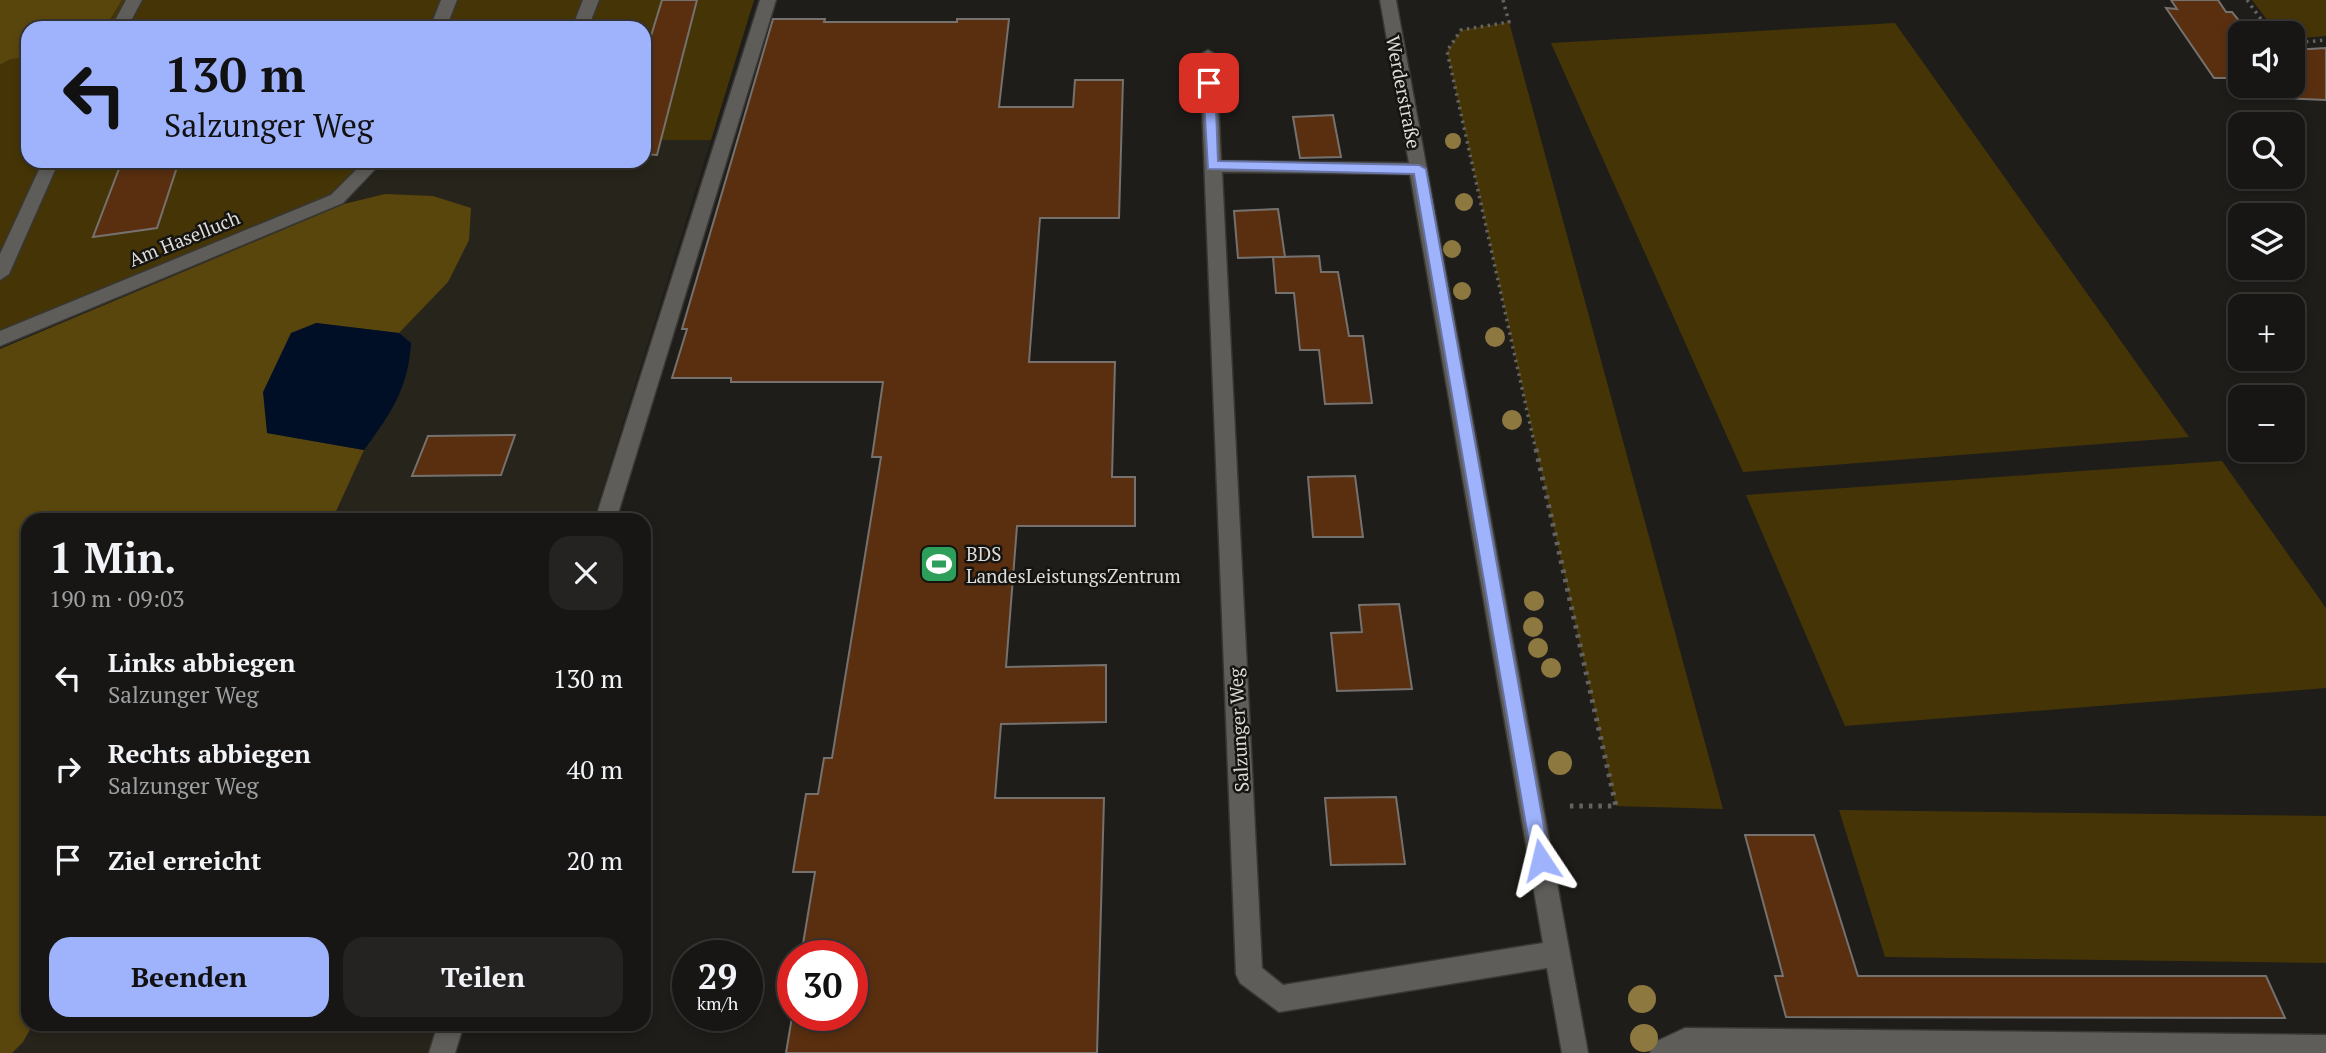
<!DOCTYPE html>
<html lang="de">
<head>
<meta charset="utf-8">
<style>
	:root { --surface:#171614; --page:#242322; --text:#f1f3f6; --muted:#9e9fa0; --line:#363534; --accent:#9fb3fd }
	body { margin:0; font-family:"PT Serif",serif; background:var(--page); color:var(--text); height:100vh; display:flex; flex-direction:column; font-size:26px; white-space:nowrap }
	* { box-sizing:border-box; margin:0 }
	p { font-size:23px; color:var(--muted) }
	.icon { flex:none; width:38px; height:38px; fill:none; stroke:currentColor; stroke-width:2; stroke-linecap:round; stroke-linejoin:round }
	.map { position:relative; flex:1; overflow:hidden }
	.panel { position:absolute; left:21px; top:513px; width:630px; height:518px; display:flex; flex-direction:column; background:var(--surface); border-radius:21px; box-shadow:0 4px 10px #0003,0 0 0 2px var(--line) }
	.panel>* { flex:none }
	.guide { position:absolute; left:21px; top:21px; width:630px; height:147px; border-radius:21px; box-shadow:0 4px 10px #0003,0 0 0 2px var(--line); background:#9fb3fd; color:#111; overflow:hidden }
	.tools { position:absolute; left:2228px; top:21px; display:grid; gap:14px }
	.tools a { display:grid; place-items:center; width:77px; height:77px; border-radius:14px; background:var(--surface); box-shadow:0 4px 10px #0003,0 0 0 2px var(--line); font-size:35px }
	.speed { position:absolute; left:672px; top:940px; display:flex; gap:14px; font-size:35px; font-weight:700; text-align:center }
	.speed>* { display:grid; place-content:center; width:91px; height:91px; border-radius:50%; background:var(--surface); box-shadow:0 4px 10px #0003,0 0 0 2px var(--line); line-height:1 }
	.speed small { font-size:18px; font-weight:400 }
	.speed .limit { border:10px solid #d22; background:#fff; color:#111 }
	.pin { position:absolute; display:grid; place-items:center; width:60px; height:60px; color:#fff; margin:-30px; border-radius:14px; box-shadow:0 4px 10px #0006 }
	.me { position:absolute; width:77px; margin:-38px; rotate:350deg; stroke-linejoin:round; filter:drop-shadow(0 0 5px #0008) }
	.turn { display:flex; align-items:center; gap:24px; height:147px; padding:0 28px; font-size:32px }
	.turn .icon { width:91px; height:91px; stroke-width:2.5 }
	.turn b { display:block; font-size:49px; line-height:60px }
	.round { display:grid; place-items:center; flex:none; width:74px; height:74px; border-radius:21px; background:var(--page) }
	.headline { display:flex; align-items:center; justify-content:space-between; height:119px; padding:0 28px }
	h1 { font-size:42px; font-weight:700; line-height:52px }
	.action { display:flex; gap:14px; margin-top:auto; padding:14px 28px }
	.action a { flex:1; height:80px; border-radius:21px; background:var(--accent); color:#111; font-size:28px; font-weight:700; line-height:80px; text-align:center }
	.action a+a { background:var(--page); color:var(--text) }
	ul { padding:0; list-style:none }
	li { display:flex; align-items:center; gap:21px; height:91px; padding:0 28px }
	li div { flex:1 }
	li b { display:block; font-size:26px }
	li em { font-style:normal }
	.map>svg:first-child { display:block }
	.built { fill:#27241b }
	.green { fill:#453506 }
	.forest { fill:#59460d }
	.water { fill:#000f26 }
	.building { fill:#5a2f10; stroke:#75716e; stroke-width:2 }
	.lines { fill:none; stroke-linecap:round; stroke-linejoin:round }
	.minor-casing { stroke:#383734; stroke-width:3 }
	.path-far1 { stroke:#656360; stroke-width:3.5; stroke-dasharray:2.5 4.5; stroke-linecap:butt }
	.path { stroke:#656360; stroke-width:5; stroke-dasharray:3.5 6; stroke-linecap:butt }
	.minor { fill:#5e5d59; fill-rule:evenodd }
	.tree { fill:#8d7840 }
	.route { fill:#9fb3fd; stroke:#6774a4; stroke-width:2 }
	.labels { text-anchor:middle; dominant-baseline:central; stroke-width:5; stroke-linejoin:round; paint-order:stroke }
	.street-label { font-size:19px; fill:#dddcd9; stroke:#151411 }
	.poi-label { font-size:19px; fill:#dddcd9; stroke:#151411; text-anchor:start }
</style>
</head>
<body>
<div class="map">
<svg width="2326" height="1053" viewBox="0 0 2326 1053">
	<rect width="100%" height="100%" fill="#1f1d1a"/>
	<!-- built -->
	<polygon class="built" points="644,140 711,140 593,520 28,520 28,1024 437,1024 428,1053 0,1053 0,349 344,204 387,161 644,161"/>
	<!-- green -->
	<g class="green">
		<polygon points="122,0 754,0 711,140 644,140 644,28 105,28"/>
		<polygon points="2252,0 2326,0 2326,36 2293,39 2292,33 2277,33"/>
		<polygon points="1509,22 1723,809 1616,806 1447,51 1461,30"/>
		<polygon points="1895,23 2189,437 1743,472 1551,43"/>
		<polygon points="28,58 28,161 375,161 337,199 0,339 0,65 11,59"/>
		<polygon points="2222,461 2326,608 2326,688 1845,726 1746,495"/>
		<polygon points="1839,810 2326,816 2326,963 1885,957"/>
	</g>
	<!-- forest -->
	<g class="forest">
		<polygon points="0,0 122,0 105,28 28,28 28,58 11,59 0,65"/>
		<polygon points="385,194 433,196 471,208 469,240 448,282 399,333 316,323 267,433 364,450 332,520 28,520 28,1024 33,1024 23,1042 12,1053 0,1053 0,349 344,204"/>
	</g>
	<!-- water -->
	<path class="water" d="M316 323 399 333 411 343C408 389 391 413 364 450L267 433 263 392 291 333Z"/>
	<!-- building -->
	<g class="building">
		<polygon points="662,0 697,0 657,155 644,154 644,59"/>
		<polygon points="2171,0 2218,0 2226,12 2232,12 2249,33 2240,33 2240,78 2214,78 2166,8 2177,9"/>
		<polygon points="773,19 825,19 824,22 957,22 957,19 1009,19 999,107 1073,107 1075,80 1123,80 1119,218 1040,218 1029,362 1115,362 1112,477 1135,477 1135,526 1017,526 1006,667 1106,665 1106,722 1001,724 995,798 1104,798 1097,1053 786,1053 793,1011 793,1015 852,1015 852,956 801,956 815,872 793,872 806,794 818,794 824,758 832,758 881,457 872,457 883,382 731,382 731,378 672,378 687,329 682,329"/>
		<polygon points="2326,48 2326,100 2280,98 2272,91 2268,86 2292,86 2292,50"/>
		<polygon points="1333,115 1341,157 1300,158 1293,117"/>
		<polygon points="122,161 179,161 157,228 93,237"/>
		<polygon points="1278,209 1285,257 1274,257 1319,256 1321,272 1338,272 1349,336 1363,336 1372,403 1325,404 1319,350 1300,350 1294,293 1276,293 1273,257 1238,258 1234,211"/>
		<polygon points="515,435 501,475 412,476 428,436"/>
		<polygon points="1355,476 1363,537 1313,537 1308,477"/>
		<polygon points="1399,604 1412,689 1337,691 1331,633 1362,632 1359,605"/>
		<polygon points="1396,797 1405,864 1331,865 1325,798"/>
		<polygon points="1745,835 1814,835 1858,976 2266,976 2285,1018 1786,1017 1775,976 1783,976"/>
	</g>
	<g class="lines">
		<!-- minor casing -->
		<g class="minor-casing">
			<g id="minor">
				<polygon points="126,0 142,0 127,28 111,28"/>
				<polygon points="441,0 457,0 446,28 430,28"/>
				<polygon points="583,0 599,0 588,28 572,28"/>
				<polygon points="760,0 776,0 616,520 595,520"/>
				<path d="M1380 0H1396L1588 1053H1562L1547 968 1279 1012 1240 983 1236 974 1200 55 1208 50 1216 55 1221 161 1409 163ZM1222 172 1410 174 1543 943 1283 985 1262 968Z"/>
				<polygon points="43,161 59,161 9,274 0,280 0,254"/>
				<polygon points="365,161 383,161 343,203 0,346 0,331 331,195"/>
				<polygon points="438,1024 464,1024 455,1053 429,1053"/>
				<polygon points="1685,1028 2326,1035 2326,1053 1650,1053 1653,1043"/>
			</g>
		</g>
		<!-- path-far1 -->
		<g class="path-far1">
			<polyline points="1503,0 1509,22 1461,30 1447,51 1536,451"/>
			<polyline points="2247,0 2271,33"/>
			<polyline points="2292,43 2326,40"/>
		</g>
		<!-- path -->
		<polyline class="path" points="1536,449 1616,806 1567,806"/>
		<!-- minor -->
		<use href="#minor" class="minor"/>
	</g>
	<!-- trees -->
	<g class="tree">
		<circle cx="1453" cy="141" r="8"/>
		<circle cx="1464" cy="202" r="9"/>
		<circle cx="1452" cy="249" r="9"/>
		<circle cx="1462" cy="291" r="9"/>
		<circle cx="1495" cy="337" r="10"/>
		<circle cx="1512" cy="420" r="10"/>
		<circle cx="1534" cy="601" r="10"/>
		<circle cx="1533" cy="627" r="10"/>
		<circle cx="1538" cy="648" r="10"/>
		<circle cx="1551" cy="668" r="10"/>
		<circle cx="1560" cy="763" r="12"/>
		<circle cx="1642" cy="999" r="14"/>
		<circle cx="1644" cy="1038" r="14"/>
	</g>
	<!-- route -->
	<polygon class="route" points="1209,79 1215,83 1218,161 1419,165 1426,169 1550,860 1548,867 1541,870 1534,867 1532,860 1414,174 1208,169 1203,83"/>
	<!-- icons -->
	<defs>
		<g id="stadium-square" transform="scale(2.0125)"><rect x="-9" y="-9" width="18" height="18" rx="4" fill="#2e9e5b" stroke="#151411"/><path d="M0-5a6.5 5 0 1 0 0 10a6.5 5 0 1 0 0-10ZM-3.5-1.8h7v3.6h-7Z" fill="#fff"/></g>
	</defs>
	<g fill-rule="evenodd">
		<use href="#stadium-square" x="939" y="564"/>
	</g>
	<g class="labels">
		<!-- street labels -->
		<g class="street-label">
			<text transform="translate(1404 92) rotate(79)">Werderstraße</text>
			<text transform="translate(184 238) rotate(-22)">Am Haselluch</text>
			<text transform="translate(1238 730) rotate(-93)">Salzunger Weg</text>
		</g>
		<!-- poi labels -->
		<g class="poi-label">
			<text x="966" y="553">BDS<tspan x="966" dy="22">LandesLeistungsZentrum</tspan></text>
		</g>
	</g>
</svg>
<div class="tools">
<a><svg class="icon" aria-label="sound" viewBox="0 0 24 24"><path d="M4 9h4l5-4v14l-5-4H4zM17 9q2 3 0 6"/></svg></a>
<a><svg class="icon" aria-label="search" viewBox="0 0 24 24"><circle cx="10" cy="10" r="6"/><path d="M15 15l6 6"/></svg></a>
<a><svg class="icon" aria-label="layers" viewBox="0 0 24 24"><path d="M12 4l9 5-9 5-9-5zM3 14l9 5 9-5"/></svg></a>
<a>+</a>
<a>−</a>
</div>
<div class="speed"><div>29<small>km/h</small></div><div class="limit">30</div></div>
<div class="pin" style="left:1209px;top:83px;background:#d93025"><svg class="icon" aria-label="arrive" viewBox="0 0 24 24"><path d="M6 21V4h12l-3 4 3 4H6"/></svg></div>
<svg class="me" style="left:1541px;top:860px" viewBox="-20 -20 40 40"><path d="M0-17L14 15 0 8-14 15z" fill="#9fb3fd" stroke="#fff" stroke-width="4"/></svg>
<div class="guide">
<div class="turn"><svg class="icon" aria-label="left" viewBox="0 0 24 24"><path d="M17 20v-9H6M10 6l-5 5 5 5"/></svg><div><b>130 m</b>Salzunger Weg</div></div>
</div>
<section class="panel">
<div class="headline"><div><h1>1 Min.</h1><p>190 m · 09:03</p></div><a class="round"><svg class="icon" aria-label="close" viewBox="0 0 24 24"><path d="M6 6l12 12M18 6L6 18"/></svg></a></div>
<ul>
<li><svg class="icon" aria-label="left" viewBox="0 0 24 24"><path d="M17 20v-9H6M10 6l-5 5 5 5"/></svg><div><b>Links abbiegen</b><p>Salzunger Weg</p></div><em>130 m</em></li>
<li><svg class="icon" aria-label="right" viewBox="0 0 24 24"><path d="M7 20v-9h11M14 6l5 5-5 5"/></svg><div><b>Rechts abbiegen</b><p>Salzunger Weg</p></div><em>40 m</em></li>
<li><svg class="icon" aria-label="arrive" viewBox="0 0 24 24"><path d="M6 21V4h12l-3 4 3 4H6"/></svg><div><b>Ziel erreicht</b></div><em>20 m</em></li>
</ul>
<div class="action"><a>Beenden</a><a>Teilen</a></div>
</section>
</div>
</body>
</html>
